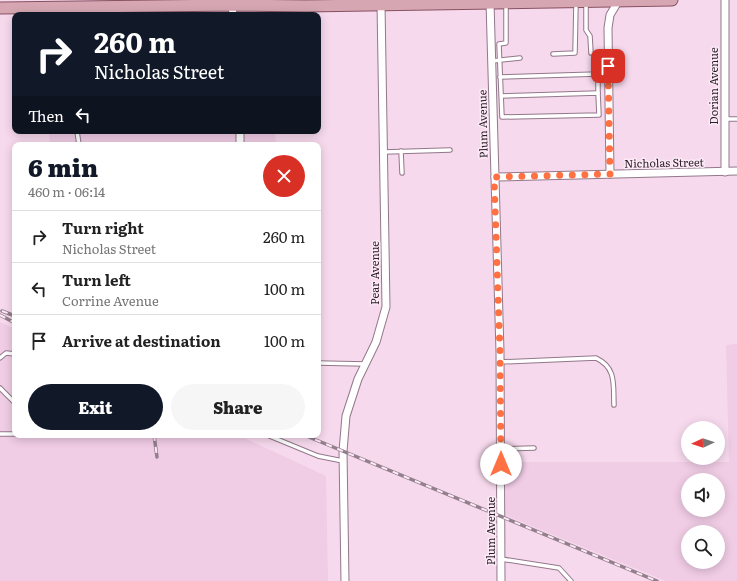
<!DOCTYPE html>
<html lang="en">
<head>
<meta charset="utf-8">
<style>
	:root { --surface:#fff; --page:#f6f6f6; --text:#222; --muted:#767676; --line:#e0e0e0; --accent:#111827 }
	body { margin:0; font-family:Literata,serif; background:var(--page); color:var(--text); height:100vh; display:flex; flex-direction:column; font-size:15px; white-space:nowrap }
	* { box-sizing:border-box; margin:0 }
	p { font-size:13px; color:var(--muted) }
	.icon { flex:none; width:22px; height:22px; fill:none; stroke:currentColor; stroke-width:2; stroke-linecap:round; stroke-linejoin:round }
	.map { position:relative; flex:1; overflow:hidden }
	.sheet { position:absolute; left:12px; top:142px; width:309px; height:296px; display:flex; flex-direction:column; background:var(--surface); border-radius:8px; box-shadow:0 2px 10px #0003 }
	.sheet>* { flex:none }
	.guide { position:absolute; left:12px; top:12px; width:309px; height:122px; border-radius:8px; box-shadow:0 2px 10px #0003; background:#111827; color:#fff; overflow:hidden }
	.needle { width:26px; rotate:267deg }
	.buttons { position:absolute; left:681px; top:421px; display:grid; gap:8px }
	.buttons a { display:grid; place-items:center; width:44px; height:44px; border-radius:50%; background:var(--surface); box-shadow:0 2px 10px #0003; font-size:20px }
	.pin { position:absolute; display:grid; place-items:center; width:34px; height:34px; color:#fff; margin:-17px; border-radius:8px; box-shadow:0 2px 6px #0006 }
	.me { position:absolute; width:44px; margin:-22px; rotate:0deg; stroke-linejoin:round; filter:drop-shadow(0 0 3px #0008) }
	.turn { display:flex; align-items:center; gap:14px; height:84px; padding:0 16px; font-size:18px }
	.turn .icon { width:52px; height:52px; stroke-width:2.5 }
	.turn b { display:block; font-size:28px; line-height:34px }
	.then { display:flex; align-items:center; height:38px; padding:0 16px; background:#0003; gap:8px; font-size:15px }
	.round { display:grid; place-items:center; flex:none; width:42px; height:42px; border-radius:21px; background:var(--page) }
	.overview { display:flex; align-items:center; justify-content:space-between; height:68px; padding:0 16px }
	h1 { font-size:24px; font-weight:800; line-height:30px; color:var(--accent) }
	.action { display:flex; gap:8px; margin-top:auto; padding:8px 16px }
	.action a { flex:1; height:46px; border-radius:24px; background:var(--accent); color:#fff; font-size:16px; font-weight:800; line-height:46px; text-align:center }
	.action a+a { background:var(--page); color:var(--text) }
	ul { padding:0; list-style:none }
	li { display:flex; align-items:center; gap:12px; height:52px; padding:0 16px; border-top:1px solid var(--line) }
	li div { flex:1 }
	li b { display:block; font-size:15px }
	li em { font-style:normal }
	.map>svg:first-child { display:block }
	.built { fill:#f0cce5; fill-rule:evenodd }
	.lines { fill:none; stroke-linecap:round; stroke-linejoin:round }
	.lane-casing { stroke:#92788a; stroke-width:5.5 }
	.street-casing { stroke:#92788a; stroke-width:9 }
	.primary-casing { stroke:#875161; stroke-width:13 }
	.lane { stroke:#fff; stroke-width:3.5 }
	.street { stroke:#fff; stroke-width:7 }
	.primary { stroke:#d6a7b3; stroke-width:11 }
	.rail-casing { stroke:#947f8d; stroke-width:3.5 }
	.rail { stroke:#fdeaf7; stroke-width:2; stroke-dasharray:6; stroke-linecap:butt }
	.route { stroke:#ff7043; stroke-width:7; stroke-dasharray:0 12.6 }
	.labels { text-anchor:middle; dominant-baseline:central; stroke-width:3; stroke-linejoin:round; paint-order:stroke }
	.street-label { font-size:11px; fill:#291e26; stroke:#fdeaf7 }
</style>
</head>
<body>
<div class="map">
<svg width="737" height="581" viewBox="0 0 737 581">
	<rect width="100%" height="100%" fill="#f7d9ed"/>
	<!-- built -->
	<g class="built">
		<polygon points="49,131 275,131 276,145 50,145"/>
		<polygon points="0,322 15,329 15,435 238,435 326,476 328,581 0,581"/>
		<path d="M737 344V581H666L505 515 507 462H729L726 345ZM688 480H718V510H688ZM688 532H718V562H688Z"/>
	</g>
	<g class="lines">
		<!-- lane casing -->
		<g class="lane-casing">
			<g id="lane">
				<polyline points="586,4 586,30 590,36 591,53"/>
				<polyline points="84,8 84,15"/>
				<polyline points="553,54 575,53 576,4"/>
				<polyline points="492,61 520,58"/>
				<polyline points="598,74 598,67 608,66"/>
				<polyline points="500,77 598,74 598,93"/>
				<polyline points="501,96 598,93 599,115 502,117 499,44 506,43 506,5"/>
				<polyline points="725,119 737,119"/>
				<polyline points="77,131 79,145"/>
				<polyline points="401,151 402,173"/>
				<polyline points="384,152 450,150"/>
				<polyline points="0,358 6,353 15,354"/>
				<path d="M500 362 596 358C617 368 613 385 614 405"/>
				<polyline points="318,363 365,364"/>
				<polyline points="0,388 15,403"/>
				<polyline points="0,434 15,434"/>
				<polyline points="267,435 318,456 343,461"/>
				<polyline points="500,449 534,448"/>
				<polyline points="501,559 559,568 571,581"/>
			</g>
		</g>
		<!-- street casing -->
		<g class="street-casing">
			<g id="street">
				<polyline points="725,0 725,172"/>
				<polyline points="490,2 500,352 501,581"/>
				<polyline points="232,5 233,15"/>
				<polyline points="240,131 240,145"/>
				<polyline points="610,174 608,28 610,15 619,0"/>
				<polyline points="495,177 737,171"/>
				<polyline points="345,581 343,451 346,416 358,379 376,342 386,307 381,4"/>
			</g>
		</g>
		<!-- primary casing -->
		<g class="primary-casing">
			<polyline id="primary" points="0,8 232,5 306,6 672,0"/>
		</g>
		<!-- lane -->
		<use href="#lane" class="lane"/>
		<!-- street -->
		<use href="#street" class="street"/>
		<!-- primary -->
		<use href="#primary" class="primary"/>
		<!-- rail casing -->
		<g class="rail-casing">
			<g id="rail">
				<polyline points="2,311 15,316"/>
				<polyline points="0,315 15,323"/>
				<polyline points="154,435 157,457"/>
				<polyline points="304,435 657,581"/>
			</g>
		</g>
		<!-- rail -->
		<use href="#rail" class="rail"/>
	</g>
	<g class="lines">
		<!-- route -->
		<polyline class="route" points="501,464 500,352 494,177 610,174 608,66"/>
	</g>
	<g class="labels">
		<!-- street labels -->
		<g class="street-label">
			<text transform="translate(713 86) rotate(-90)">Dorian Avenue</text>
			<text transform="translate(482 124) rotate(-91)">Plum Avenue</text>
			<text transform="translate(664 162) rotate(-1)">Nicholas Street</text>
			<text transform="translate(374 273) rotate(-90)">Pear Avenue</text>
			<text transform="translate(490 531) rotate(-90)">Plum Avenue</text>
		</g>
	</g>
</svg>
<div class="buttons">
<a><svg class="needle" viewBox="-14 -14 28 28"><path d="M0-13l5 13h-10z" fill="#e53935"/><path d="M0 13l5-13h-10z" fill="#767676"/></svg></a>
<a><svg class="icon" aria-label="sound" viewBox="0 0 24 24"><path d="M4 9h4l5-4v14l-5-4H4zM17 9q2 3 0 6"/></svg></a>
<a><svg class="icon" aria-label="search" viewBox="0 0 24 24"><circle cx="10" cy="10" r="6"/><path d="M15 15l6 6"/></svg></a>
</div>
<div class="pin" style="left:608px;top:66px;background:#d93025"><svg class="icon" aria-label="arrive" viewBox="0 0 24 24"><path d="M6 21V4h12l-3 4 3 4H6"/></svg></div>
<svg class="me" style="left:501px;top:464px" viewBox="-20 -20 40 40"><circle r="19" fill="#fff"/><path d="M0-13L10 11 0 6-10 11z" fill="#ff7043"/></svg>
<div class="guide">
<div class="turn"><svg class="icon" aria-label="right" viewBox="0 0 24 24"><path d="M7 20v-9h11M14 6l5 5-5 5"/></svg><div><b>260 m</b>Nicholas Street</div></div>
<div class="then">Then<svg class="icon" aria-label="left" viewBox="0 0 24 24"><path d="M17 20v-9H6M10 6l-5 5 5 5"/></svg></div>
</div>
<section class="sheet">
<div class="overview"><div><h1>6 min</h1><p>460 m · 06:14</p></div><a class="round" style="background:#d93025;color:#fff"><svg class="icon" aria-label="close" viewBox="0 0 24 24"><path d="M6 6l12 12M18 6L6 18"/></svg></a></div>
<ul>
<li><svg class="icon" aria-label="right" viewBox="0 0 24 24"><path d="M7 20v-9h11M14 6l5 5-5 5"/></svg><div><b>Turn right</b><p>Nicholas Street</p></div><em>260 m</em></li>
<li><svg class="icon" aria-label="left" viewBox="0 0 24 24"><path d="M17 20v-9H6M10 6l-5 5 5 5"/></svg><div><b>Turn left</b><p>Corrine Avenue</p></div><em>100 m</em></li>
<li><svg class="icon" aria-label="arrive" viewBox="0 0 24 24"><path d="M6 21V4h12l-3 4 3 4H6"/></svg><div><b>Arrive at destination</b></div><em>100 m</em></li>
</ul>
<div class="action"><a>Exit</a><a>Share</a></div>
</section>
</div>
</body>
</html>
